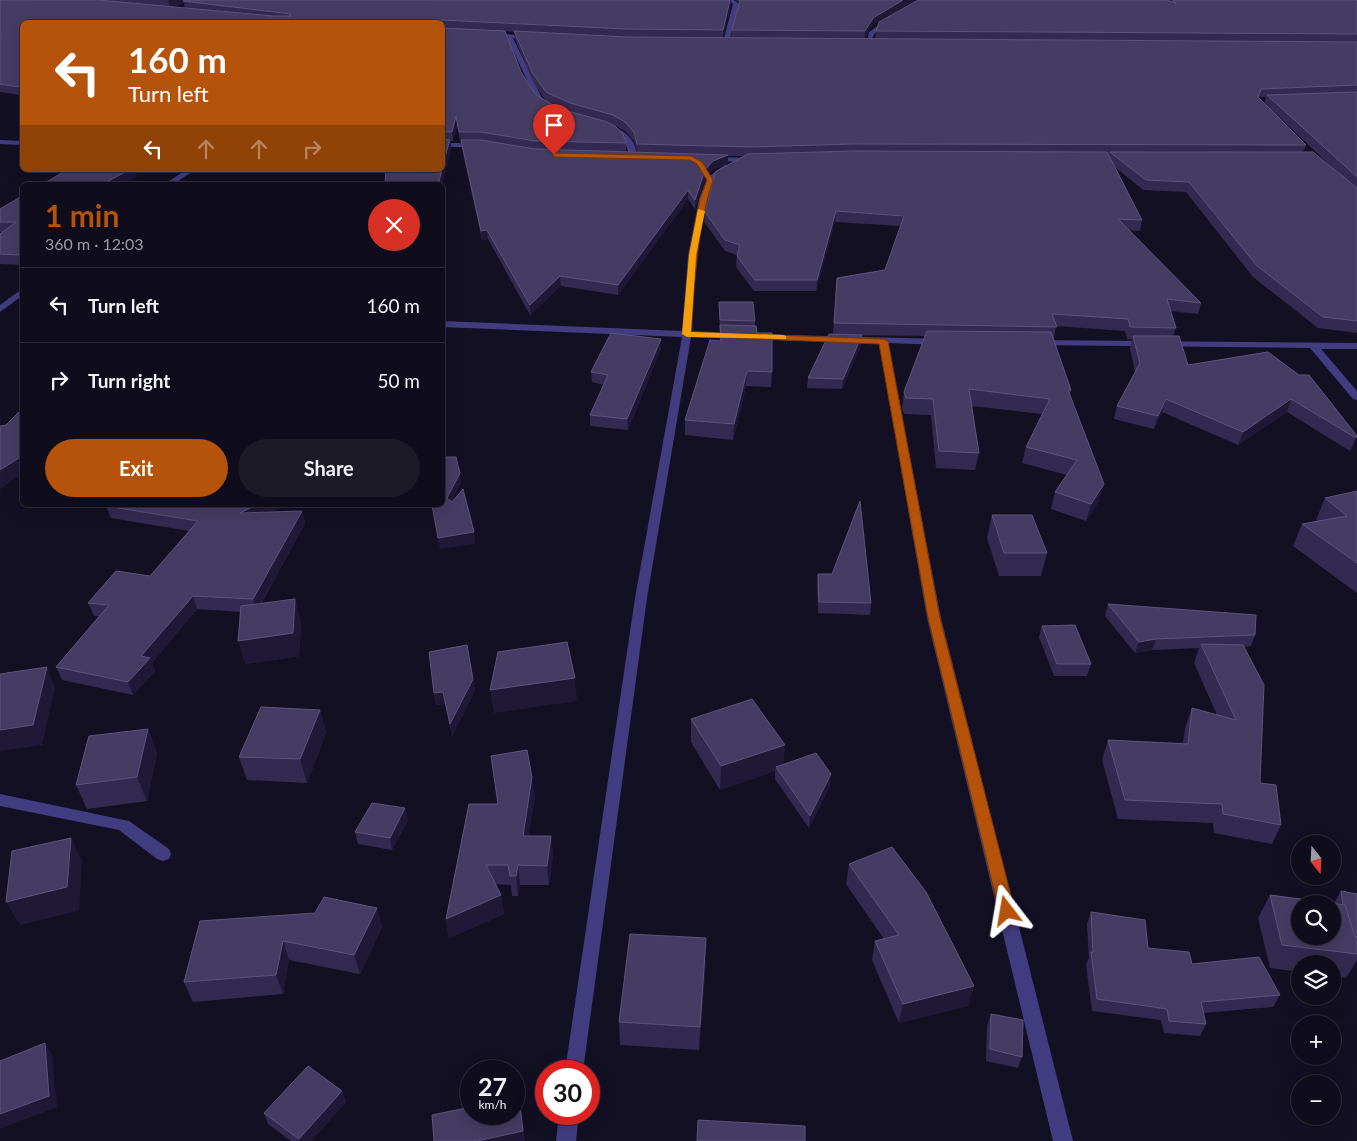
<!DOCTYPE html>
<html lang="en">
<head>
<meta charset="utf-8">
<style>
	:root { --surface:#0f0c1b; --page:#1d1a28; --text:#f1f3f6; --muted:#9b9ba3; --line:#2f2c3a; --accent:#b45309 }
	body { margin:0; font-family:Lato,sans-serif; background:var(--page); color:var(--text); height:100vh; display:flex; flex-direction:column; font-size:19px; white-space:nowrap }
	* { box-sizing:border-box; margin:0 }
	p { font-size:16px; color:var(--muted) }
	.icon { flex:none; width:28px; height:28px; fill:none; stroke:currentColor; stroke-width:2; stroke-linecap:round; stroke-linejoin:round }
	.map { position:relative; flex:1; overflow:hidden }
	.sheet { position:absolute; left:20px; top:182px; width:425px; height:325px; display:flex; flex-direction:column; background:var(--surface); border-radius:8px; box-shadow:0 5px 20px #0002,0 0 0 1px var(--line) }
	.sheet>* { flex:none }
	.hud { position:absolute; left:20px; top:20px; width:425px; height:152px; border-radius:8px; box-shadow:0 5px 20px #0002,0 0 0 1px var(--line); background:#b45309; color:#fff; overflow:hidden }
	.needle { width:32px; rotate:162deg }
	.buttons { position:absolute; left:1291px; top:835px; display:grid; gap:10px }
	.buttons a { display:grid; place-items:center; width:50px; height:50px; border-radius:50%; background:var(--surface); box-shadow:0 5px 20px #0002,0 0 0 1px var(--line); font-size:25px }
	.speed { position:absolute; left:460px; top:1060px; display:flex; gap:10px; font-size:25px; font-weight:700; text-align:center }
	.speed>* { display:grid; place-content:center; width:65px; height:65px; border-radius:50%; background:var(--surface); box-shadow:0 5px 20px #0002,0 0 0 1px var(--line); line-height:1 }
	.speed small { font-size:12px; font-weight:400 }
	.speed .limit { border:8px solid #d22; background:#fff; color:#111 }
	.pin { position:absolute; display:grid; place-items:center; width:42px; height:42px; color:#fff; margin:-51px -21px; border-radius:50% 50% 50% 0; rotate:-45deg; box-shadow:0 0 5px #0007 }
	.pin .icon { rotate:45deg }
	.me { position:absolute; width:55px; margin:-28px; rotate:346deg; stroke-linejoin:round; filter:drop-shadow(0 0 4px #0008) }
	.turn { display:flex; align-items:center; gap:18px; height:105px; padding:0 25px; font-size:22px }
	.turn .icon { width:65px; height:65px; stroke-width:2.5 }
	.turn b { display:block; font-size:35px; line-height:42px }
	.lanes { display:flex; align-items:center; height:48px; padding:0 25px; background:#0003; justify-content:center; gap:25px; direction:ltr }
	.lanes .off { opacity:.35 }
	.round { display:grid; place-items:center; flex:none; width:52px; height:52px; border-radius:26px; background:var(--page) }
	.headline { display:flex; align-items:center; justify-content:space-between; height:85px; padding:0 25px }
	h1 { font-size:30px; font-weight:700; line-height:38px; color:var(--accent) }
	.cta { display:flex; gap:10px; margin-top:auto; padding:10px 25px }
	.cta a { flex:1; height:58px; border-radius:30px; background:var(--accent); color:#fff; font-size:20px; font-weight:700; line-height:58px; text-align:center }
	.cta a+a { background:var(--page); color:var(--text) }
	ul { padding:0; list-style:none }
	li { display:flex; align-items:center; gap:15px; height:75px; padding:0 25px; border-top:1px solid var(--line) }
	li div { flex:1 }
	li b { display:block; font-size:19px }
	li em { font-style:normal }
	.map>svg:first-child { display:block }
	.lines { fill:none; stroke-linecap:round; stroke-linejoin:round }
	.street { fill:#423d80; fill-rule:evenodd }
	.wall { fill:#332a51; fill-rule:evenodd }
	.shaded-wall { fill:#1f1837 }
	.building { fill:#453c63; stroke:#5c547c; fill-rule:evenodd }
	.route { fill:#b45309; stroke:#753606 }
	.slow { fill:#f59e0b }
</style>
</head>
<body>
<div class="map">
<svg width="1357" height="1141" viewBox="0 0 1357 1141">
	<rect width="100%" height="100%" fill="#141024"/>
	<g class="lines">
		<!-- street -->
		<g class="street">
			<polygon points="728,0 734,0 739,4 729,42 726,44 723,42 733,4"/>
			<polygon points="889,18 894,19 874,34 871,42 867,42 869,32"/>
			<polygon points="490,33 532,36 530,39 513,38 543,100 550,106 550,108 546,108 537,101 507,38 488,36"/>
			<path d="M605 124C622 128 639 139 636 159L629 157C627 140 619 132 603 127V125Z"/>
			<polygon points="0,140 22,141 22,145 0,144"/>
			<polygon points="442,143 477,143 481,145 477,147 442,147"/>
			<polygon points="711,157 754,158 758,160 754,162 708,161 707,159"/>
			<polygon points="725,165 732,167 713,181 707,199 696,255 692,331 737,333 742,336 737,339 691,337 647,598 583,1071 565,1071 635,598 682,337 442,327 442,321 682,331 688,255 699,199 707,178"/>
			<polygon points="186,170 195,170 172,185 163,185"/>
			<polygon points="22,289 22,296 0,312 0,305"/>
			<polygon points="757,334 940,339 945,342 940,345 888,343 941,618 1073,1141 1053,1141 927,618 879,343 754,339 754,335"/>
			<polygon points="1037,340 1357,343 1357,349 1321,349 1357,391 1357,400 1353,399 1310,348 1034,345 1034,341"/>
			<polygon points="0,794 129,821 169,849 171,854 169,859 163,861 157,859 119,830 0,806"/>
			<polygon points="559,1114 579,1114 576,1141 556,1141"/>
		</g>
	</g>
	<!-- wall -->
	<g class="wall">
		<path d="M0 0H731V5L723 37 731 38 732 30 739 3 736 0H915L872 25 865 38 875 39 876 31 918 0H1357V333L1318 328 1253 277 1186 192 1143 190 1115 167 1142 220 1140 231 1129 230 1201 303 1198 314 1170 311 1176 328 1173 336 1188 365 1268 352 1357 436 1350 451 1287 412 1238 445 1162 412 1154 429 1114 419 1117 406 1135 372 1130 348 1132 339H1127L1125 331 1056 326 1054 338H1053L1071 390 1070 394 1099 501 1086 521 1051 509 1055 492 1067 475 1022 463 1026 447 1042 414 971 406 979 453 975 470 936 468 931 415 904 414 902 408 904 392 925 336 855 335H862L861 345 842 389 807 388 808 378 833 334 837 278 885 270 901 226 835 222 816 291H754L736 267 737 255 725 251 704 222 705 212 745 156H728V164L713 169 705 179 695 209 688 199 618 295 561 286 530 315 488 239 482 240 462 149 461 141H460L457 125 453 141H450L451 149 442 170V22H22L21 95 0 92ZM184 3 185 8 173 7ZM505 31 514 32 515 39 532 80 546 101 569 111 560 109 536 95 521 72ZM1258 97H1266L1264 104ZM1267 106 1336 171 1303 152 1306 145ZM610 123 614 125 625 131 634 141 637 152H626V143Z"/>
		<polygon points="22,196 22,265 0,264 0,234 2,232 0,232 0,209"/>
		<polygon points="719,302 755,321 755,326 757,333 772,372 771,387 746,386 733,440 685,435 685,420 720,341"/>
		<polygon points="661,339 661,349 628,430 590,426 590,415 604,385 592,382 591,372"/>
		<polygon points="1357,491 1357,593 1293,546 1302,524 1317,521 1316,520 1325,498"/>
		<polygon points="107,505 286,505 272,512 302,511 305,523 261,604 301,622 299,656 245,664 241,612 197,609 152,663 155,671 133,695 62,680 56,667 99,616 94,616 88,603 150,576 189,531 111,518 106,506"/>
		<polygon points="992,515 1047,553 1041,576 999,576 987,538"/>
		<polygon points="818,574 871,603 870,615 818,613 817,585"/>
		<polygon points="1108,604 1255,635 1251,646 1244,647 1260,783 1281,825 1272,844 1214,833 1213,823 1118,819 1102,760 1108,740 1183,743 1185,728 1192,708 1217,715 1194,663 1199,648 1152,650 1135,653 1105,616"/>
		<polygon points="1042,626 1091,664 1087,676 1054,676 1039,637"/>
		<polygon points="473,679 475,691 452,736 445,704 436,705 434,693"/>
		<polygon points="320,710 326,733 307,783 247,780 239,757"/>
		<polygon points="691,719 785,745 783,764 830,786 809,828 775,779 775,771 720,790 691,742"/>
		<polygon points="148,729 157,753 147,801 87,809 76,785"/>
		<polygon points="535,796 528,836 551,836 553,855 549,885 520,885 518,896 512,896 511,885 496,884 501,895 504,914 449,938 446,919 498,804"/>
		<polygon points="408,820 392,850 358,844 355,832"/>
		<polygon points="849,864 974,986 968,1006 899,1023 872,960 875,941 884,939 846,884"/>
		<polygon points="1341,891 1357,894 1357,960 1346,978 1332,976 1332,964 1300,964 1300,972 1270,968 1258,918 1270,895 1334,903"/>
		<polygon points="377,908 382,927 360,974 289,960 283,994 193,1002 184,982 315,913"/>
		<polygon points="1091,912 1148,948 1280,995 1273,1007 1203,1013 1206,1024 1200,1036 1164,1033 1161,1020 1092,1011 1086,964 1089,958 1087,924"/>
		<polygon points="706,938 706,962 699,1050 620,1045 619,1022"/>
		<polygon points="991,1014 1022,1057 1018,1068 986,1061 987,1026"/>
		<polygon points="342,1091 346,1102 311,1141 291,1141 268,1124 264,1113"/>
	</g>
	<!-- shaded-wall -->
	<g class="shaded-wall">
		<polygon points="169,0 191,0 183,1 184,3 170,8 168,1"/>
		<polygon points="730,0 731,0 731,5 723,38 723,30"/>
		<polygon points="903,0 915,0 872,25 865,39 865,31 873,18"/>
		<polygon points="22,85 22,95 21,95 18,87"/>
		<polygon points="456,116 457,125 453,141 452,132"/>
		<polygon points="450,140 451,149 442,185 438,185 442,170 442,167"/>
		<polygon points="728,155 728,164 713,169 705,179 695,209 695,200 705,170 713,161"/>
		<polygon points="129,170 142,170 136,173 137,177 122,185 101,185"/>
		<polygon points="688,190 688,199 618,295 618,285"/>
		<polygon points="836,211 835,222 816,291 817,280"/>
		<polygon points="487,230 488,239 482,240 481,231"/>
		<polygon points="22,252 22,265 19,255"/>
		<polygon points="560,276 561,286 530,315 530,305"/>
		<polygon points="862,335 861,345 842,389 843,379"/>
		<polygon points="661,339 661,349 628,430 627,419"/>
		<polygon points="747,371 746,386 733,440 734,424"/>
		<polygon points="1166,399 1162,412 1154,429 1158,416"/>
		<polygon points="1291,399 1287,412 1238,445 1243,432"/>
		<polygon points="1357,436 1352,449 1350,451 1356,438"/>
		<polygon points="22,456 22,474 0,489 0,470"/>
		<polygon points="460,473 461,484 448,509 447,498"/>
		<polygon points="1104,484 1099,501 1086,521 1091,504"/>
		<polygon points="256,505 286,505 243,526 240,513"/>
		<polygon points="302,511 305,523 256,612 253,599"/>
		<polygon points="474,532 475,544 440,549 438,538"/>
		<polygon points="193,596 197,609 152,663 155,671 133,695 128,682 141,656"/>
		<polygon points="295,599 301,622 299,656 245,664 238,641"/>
		<polygon points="1156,639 1152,650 1135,653 1139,642"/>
		<polygon points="47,667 55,687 42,745 0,751 0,730"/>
		<polygon points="575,678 577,701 494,713 490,690"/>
		<polygon points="473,679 475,691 452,736 450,724"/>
		<polygon points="443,692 445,704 436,705 434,693"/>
		<polygon points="320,710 326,733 307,783 300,759"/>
		<polygon points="148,729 157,753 147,801 137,777"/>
		<polygon points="785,745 783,769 776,767 775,771 720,790 721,766"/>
		<polygon points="831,774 830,786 809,828 810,816"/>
		<polygon points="532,777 535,796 525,855 523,836"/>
		<polygon points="405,808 408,820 392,850 390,838"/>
		<polygon points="551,836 553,855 549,885 547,866"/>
		<polygon points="71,838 82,861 79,911 20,925 6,902"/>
		<polygon points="518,865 520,885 518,896 516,876"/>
		<polygon points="501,895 504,914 449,938 446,919"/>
		<polygon points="377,908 382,927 360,974 354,955"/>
		<polygon points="706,938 706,962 699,1050 700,1027"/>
		<polygon points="283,941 289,960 283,994 276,975"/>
		<polygon points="974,986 968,1006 899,1023 903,1004"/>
		<polygon points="45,1043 52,1055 57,1107 0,1129 0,1114"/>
		<polygon points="342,1091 346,1102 311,1141 299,1141 299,1139"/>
		<polygon points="519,1096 525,1141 477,1141"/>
	</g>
	<!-- building -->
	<g class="building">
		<polygon points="0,0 98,0 273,16 290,16 291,14 183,1 187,0 730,0 723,30 626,29 441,20 439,22 22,22 22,85 18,87 0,84"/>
		<polygon points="740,0 903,0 873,18 865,31 732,30"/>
		<polygon points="918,0 1166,0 1176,3 1173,0 1357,0 1357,34 876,31 879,22"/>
		<polygon points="442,28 505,31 521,72 536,95 560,109 604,121 615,126 623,134 626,143 535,141 481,132 459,132 456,116 452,132 442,132"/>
		<polygon points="514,31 626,37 1357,42 1357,85 1261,89 1258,97 1306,145 853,144 750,147 637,144 634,132 625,122 613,115 570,103 546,92 532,72"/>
		<polygon points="1357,92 1357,177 1267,95"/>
		<polygon points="442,139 450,140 442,167"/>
		<polygon points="461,140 481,140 535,149 728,155 713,161 705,170 695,200 688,190 618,285 560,276 530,305 487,230 481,231"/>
		<polygon points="853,151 1107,152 1142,220 1118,219 1201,303 1167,299 1176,328 1130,327 1128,319 1052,314 1057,327 834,323 837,278 885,270 904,216 836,211 817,280 755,280 737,256 740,245 725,240 705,212 715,172 748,154"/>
		<polygon points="1110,152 1313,152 1357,188 1357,321 1323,317 1257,266 1189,182 1146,180"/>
		<polygon points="67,170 129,170 101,185 41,185"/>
		<polygon points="386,170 442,170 438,185 385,185"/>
		<polygon points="22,196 22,252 19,255 0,254 0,234 16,222 0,222 0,209"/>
		<polygon points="719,302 753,302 755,321 720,320"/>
		<polygon points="720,325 756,326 757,333 772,333 772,372 747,371 734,424 685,420 710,340 721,341"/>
		<polygon points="927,331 1051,332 1071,390 1068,390 1104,484 1091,504 1055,492 1077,460 1026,447 1050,399 969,389 979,453 939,451 933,399 906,398 904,392"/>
		<polygon points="611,333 661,339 627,419 590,415 608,375 591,372"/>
		<polygon points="829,334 862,335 843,379 808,378"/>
		<polygon points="1133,336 1179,336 1188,365 1268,352 1299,375 1309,375 1357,436 1356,438 1291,399 1243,432 1166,399 1158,416 1117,406 1140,363"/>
		<polygon points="22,409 22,456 0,470 0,426 6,425"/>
		<polygon points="442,457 456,457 460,473 447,498 452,502 463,489 474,532 438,538 432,505 442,505"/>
		<polygon points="1357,491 1357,563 1302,524 1347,516 1325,498"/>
		<polygon points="860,501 871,603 819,602 818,574 832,574"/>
		<polygon points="107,505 256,505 240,513 302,511 253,599 193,596 141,656 150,658 128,682 56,667 109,605 88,603 116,571 150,576 198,521 106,506"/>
		<polygon points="992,515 1032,515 1047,553 1004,553"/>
		<polygon points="295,599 293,633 238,641 241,606"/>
		<polygon points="1108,604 1256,615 1255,635 1156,639 1139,642"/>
		<polygon points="1075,625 1091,664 1057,664 1042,626"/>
		<polygon points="567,642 575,678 490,690 498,652"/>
		<polygon points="1201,644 1243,645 1264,685 1260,783 1276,785 1281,825 1223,814 1222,804 1125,800 1108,740 1188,744 1192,708 1236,720"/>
		<polygon points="467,645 473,679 450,724 443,692 434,693 429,652"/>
		<polygon points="47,667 33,725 0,730 0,674"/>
		<polygon points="752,699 785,745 721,766 691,719"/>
		<polygon points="261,707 320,710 300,759 239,757"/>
		<polygon points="148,729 137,777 76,785 89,736"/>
		<polygon points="527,750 532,777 523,836 551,836 547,866 518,865 516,876 510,876 508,865 486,865 501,895 446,919 469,804 498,804 491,756"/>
		<polygon points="816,753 831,774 810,816 776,767"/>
		<polygon points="372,803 405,808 390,838 355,832"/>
		<polygon points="71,838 67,887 6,902 12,851"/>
		<polygon points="892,847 926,892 974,986 903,1004 875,941 899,935 849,864"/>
		<polygon points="1341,891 1357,894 1357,937 1355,937 1345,905 1343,905"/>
		<path d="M1270 895 1345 905 1357 944V954L1282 945ZM1300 904H1332V936H1300Z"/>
		<polygon points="324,897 377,908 354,955 283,941 276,975 184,982 200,921 315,913"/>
		<polygon points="1091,912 1145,920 1148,948 1189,952 1192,964 1259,957 1280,995 1201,1002 1206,1024 1169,1021 1167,1009 1097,999 1091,952 1093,952"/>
		<polygon points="630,934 706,938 700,1027 619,1022"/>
		<polygon points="991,1014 1023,1020 1022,1057 990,1049"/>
		<polygon points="45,1043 49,1096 0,1114 0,1061"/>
		<polygon points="308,1066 342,1091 299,1139 264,1113"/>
		<polygon points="519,1096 523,1131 477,1141 434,1141 432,1115 471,1107 471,1114 514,1114 514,1098"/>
		<polygon points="698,1120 805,1126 805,1141 697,1141"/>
	</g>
	<!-- route -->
	<path class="route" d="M552 153 691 156 702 162 713 180C697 229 695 280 691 332L883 339 888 341 940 618 1015 911 1012 916 1007 918 1001 916 999 911 928 618 879 344 684 336 689 255 700 199 707 180 697 164 690 160 554 157Z"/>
	<!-- slow -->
	<polygon class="slow" points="698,209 705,211 696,255 691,332 783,335 786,336 786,339 687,337 682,334 689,255"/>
</svg>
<div class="buttons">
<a><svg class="needle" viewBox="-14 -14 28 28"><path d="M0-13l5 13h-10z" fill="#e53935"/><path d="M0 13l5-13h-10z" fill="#9b9ba3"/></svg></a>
<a><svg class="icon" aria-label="search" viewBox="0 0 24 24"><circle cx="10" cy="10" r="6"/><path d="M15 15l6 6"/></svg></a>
<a><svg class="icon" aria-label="layers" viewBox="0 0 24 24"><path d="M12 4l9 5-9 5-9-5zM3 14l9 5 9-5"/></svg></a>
<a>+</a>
<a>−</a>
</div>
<div class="speed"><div>27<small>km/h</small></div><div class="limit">30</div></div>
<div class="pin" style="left:554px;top:155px;background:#d93025"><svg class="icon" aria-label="arrive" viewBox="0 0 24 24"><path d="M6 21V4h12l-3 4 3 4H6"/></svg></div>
<svg class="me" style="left:1007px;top:911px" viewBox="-20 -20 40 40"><path d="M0-17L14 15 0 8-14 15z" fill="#b45309" stroke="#fff" stroke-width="4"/></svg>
<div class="hud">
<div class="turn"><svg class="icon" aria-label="left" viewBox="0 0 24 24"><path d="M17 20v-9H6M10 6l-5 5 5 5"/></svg><div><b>160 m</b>Turn left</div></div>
<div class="lanes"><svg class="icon" aria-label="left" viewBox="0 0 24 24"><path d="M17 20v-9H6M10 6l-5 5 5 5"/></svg><svg class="icon off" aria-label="ahead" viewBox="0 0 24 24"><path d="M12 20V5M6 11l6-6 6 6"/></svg><svg class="icon off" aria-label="ahead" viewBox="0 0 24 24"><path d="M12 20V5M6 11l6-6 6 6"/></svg><svg class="icon off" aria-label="right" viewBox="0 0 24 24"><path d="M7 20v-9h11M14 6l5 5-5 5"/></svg></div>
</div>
<section class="sheet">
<div class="headline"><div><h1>1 min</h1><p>360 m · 12:03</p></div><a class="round" style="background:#d93025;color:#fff"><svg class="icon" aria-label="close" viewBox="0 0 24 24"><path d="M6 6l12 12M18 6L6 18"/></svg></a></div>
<ul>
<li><svg class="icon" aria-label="left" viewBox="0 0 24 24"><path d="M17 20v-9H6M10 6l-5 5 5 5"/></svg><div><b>Turn left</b></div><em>160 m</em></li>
<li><svg class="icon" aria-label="right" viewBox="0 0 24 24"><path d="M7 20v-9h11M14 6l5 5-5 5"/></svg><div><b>Turn right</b></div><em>50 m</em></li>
</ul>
<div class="cta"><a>Exit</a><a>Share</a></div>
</section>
</div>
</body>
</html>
